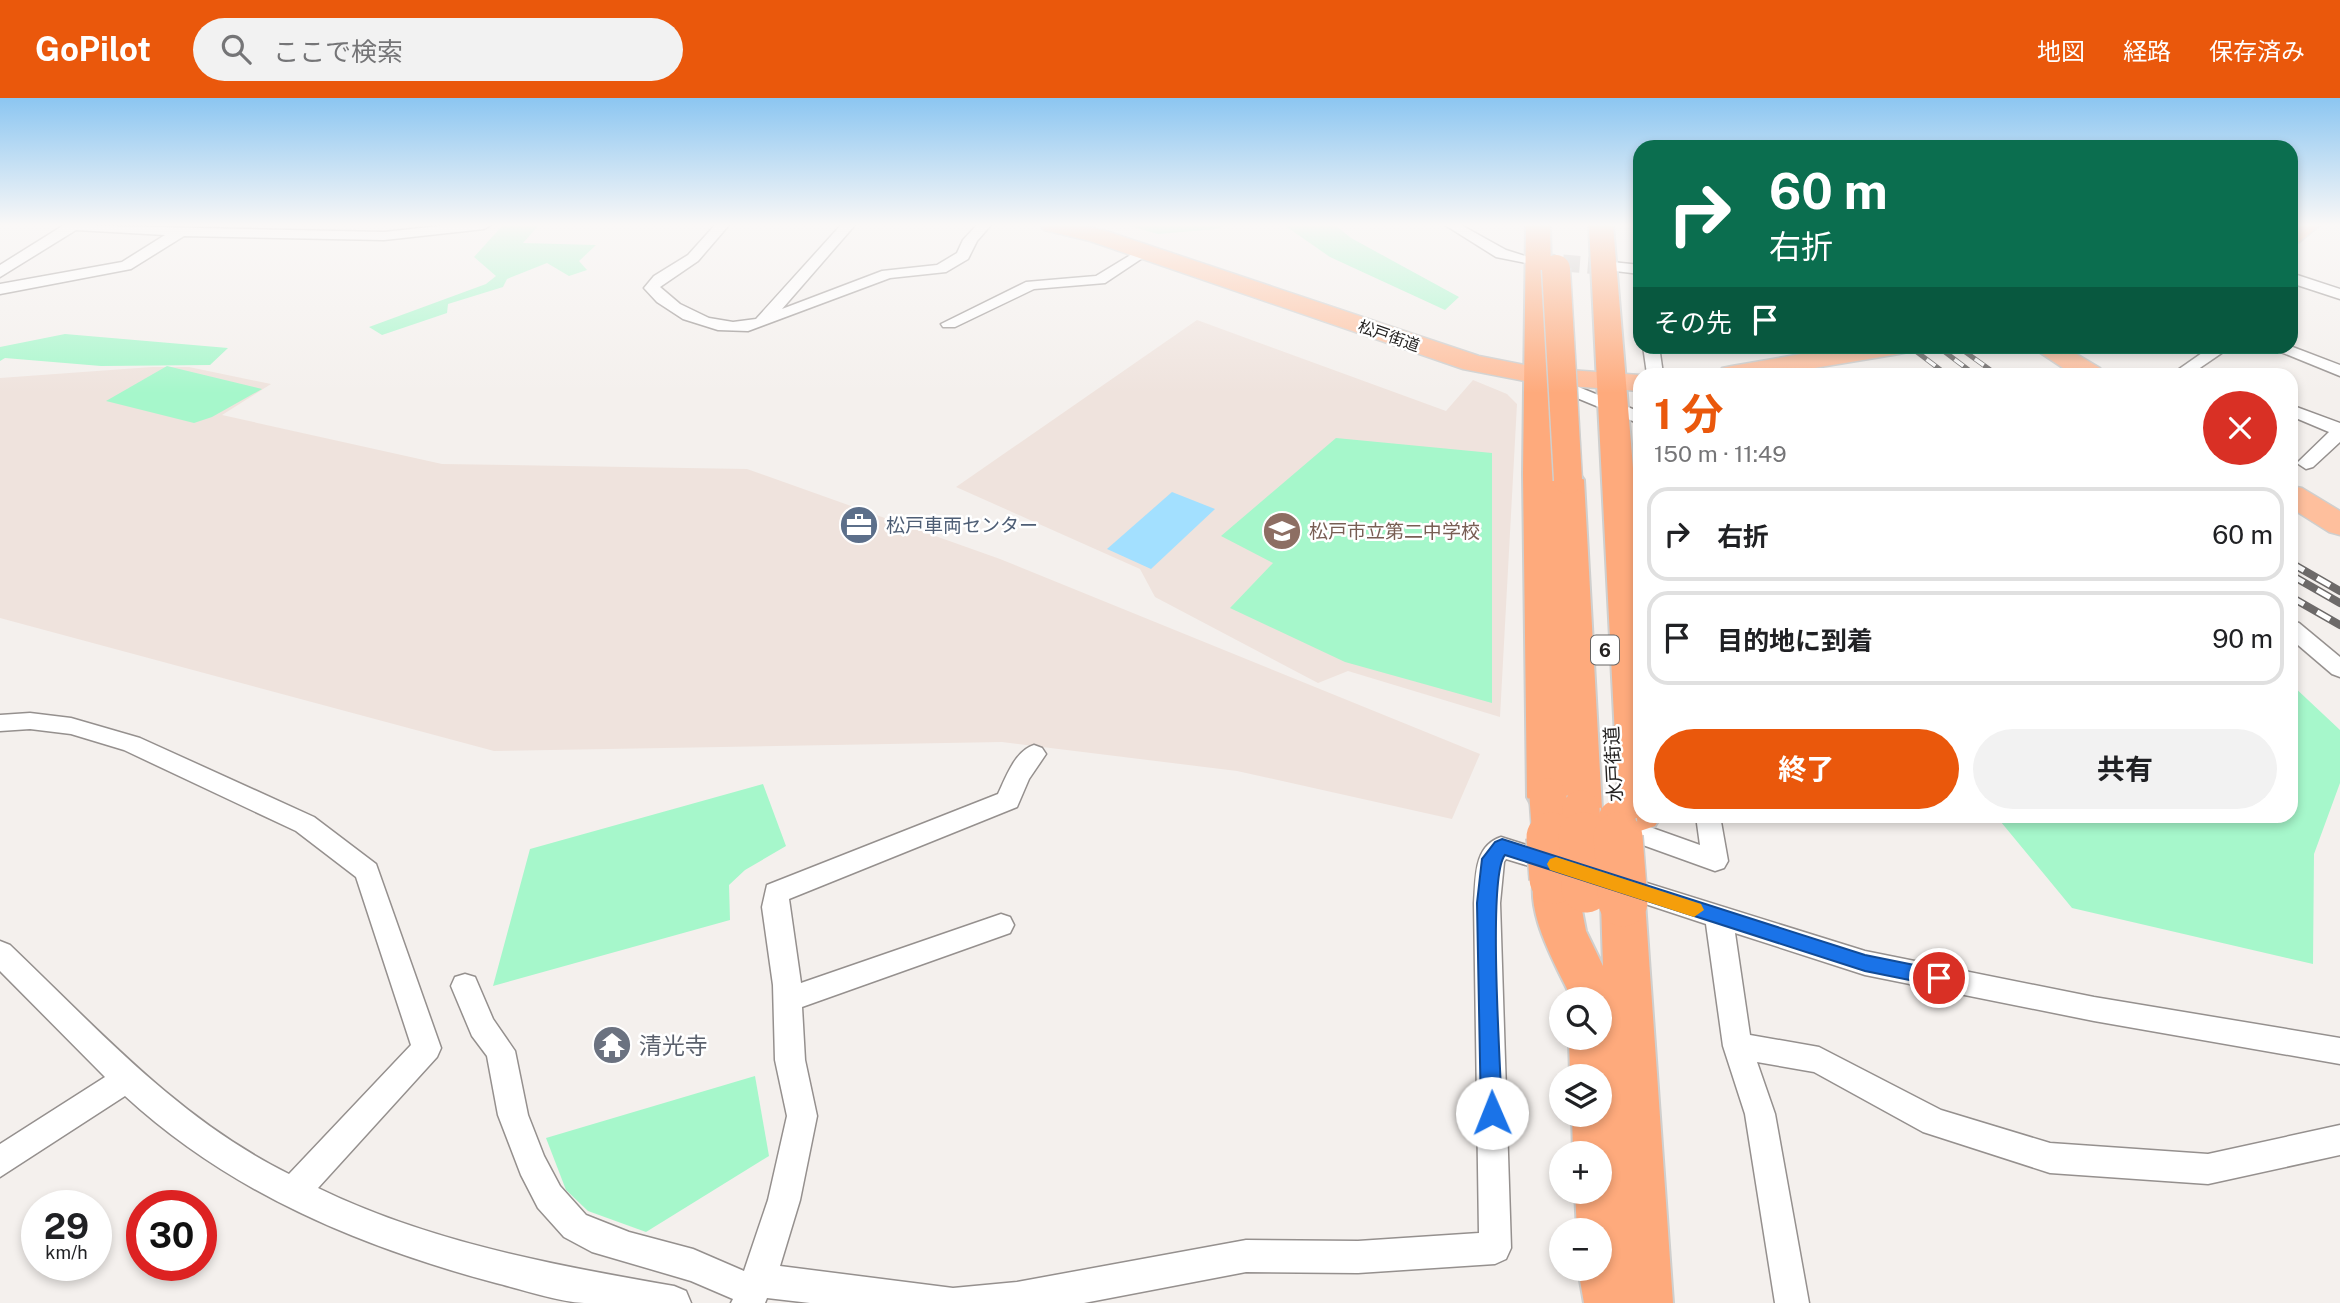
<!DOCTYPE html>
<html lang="ja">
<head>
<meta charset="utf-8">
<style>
	:root { --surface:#fff; --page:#f2f2f2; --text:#202124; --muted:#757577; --line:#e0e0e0; --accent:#ea580c }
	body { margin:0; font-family:"Public Sans","Noto Sans JP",sans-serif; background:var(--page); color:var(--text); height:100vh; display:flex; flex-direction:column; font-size:26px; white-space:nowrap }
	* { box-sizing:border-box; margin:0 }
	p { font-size:23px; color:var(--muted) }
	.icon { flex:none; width:38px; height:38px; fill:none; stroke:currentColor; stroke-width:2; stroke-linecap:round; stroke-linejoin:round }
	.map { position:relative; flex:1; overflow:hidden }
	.panel { position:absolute; left:1633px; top:270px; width:665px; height:455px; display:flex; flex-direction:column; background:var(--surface); border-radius:21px; box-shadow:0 4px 10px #0003 }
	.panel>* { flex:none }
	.banner { position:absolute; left:1633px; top:42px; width:665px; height:214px; border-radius:21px; box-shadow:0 4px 10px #0003; background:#0b6e4f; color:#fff; overflow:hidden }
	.controls { position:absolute; left:1549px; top:889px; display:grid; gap:14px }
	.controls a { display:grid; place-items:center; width:63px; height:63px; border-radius:50%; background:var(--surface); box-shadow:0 4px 10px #0003; font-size:35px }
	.speed { position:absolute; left:21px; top:1092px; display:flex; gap:14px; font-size:35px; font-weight:700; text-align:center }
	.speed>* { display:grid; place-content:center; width:91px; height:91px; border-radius:50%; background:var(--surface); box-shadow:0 4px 10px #0003; line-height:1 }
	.speed small { font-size:18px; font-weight:400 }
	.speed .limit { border:10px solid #d22; background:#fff; color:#111 }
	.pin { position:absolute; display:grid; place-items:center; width:60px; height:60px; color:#fff; margin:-30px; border:4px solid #fff; border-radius:50%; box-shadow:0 2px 7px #0007 }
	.me { position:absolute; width:77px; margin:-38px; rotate:359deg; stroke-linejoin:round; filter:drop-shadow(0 0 5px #0008) }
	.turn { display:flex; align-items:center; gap:24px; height:147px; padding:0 21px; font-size:32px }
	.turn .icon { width:91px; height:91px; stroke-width:2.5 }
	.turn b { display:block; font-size:49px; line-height:60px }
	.then { display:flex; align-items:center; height:66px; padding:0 21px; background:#0003; gap:14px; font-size:26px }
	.round { display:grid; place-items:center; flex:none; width:74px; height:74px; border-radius:37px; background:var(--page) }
	.overview { display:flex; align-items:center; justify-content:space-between; height:119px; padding:0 21px }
	h1 { font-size:42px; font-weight:700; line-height:52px; color:var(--accent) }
	.primary-button { display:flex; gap:14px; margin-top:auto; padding:14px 21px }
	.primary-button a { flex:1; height:80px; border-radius:42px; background:var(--accent); color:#fff; font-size:28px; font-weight:700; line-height:80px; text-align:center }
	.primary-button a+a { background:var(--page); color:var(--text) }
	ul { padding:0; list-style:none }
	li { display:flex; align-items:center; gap:21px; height:94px; margin:0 14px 10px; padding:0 7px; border:4px solid var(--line); border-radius:21px }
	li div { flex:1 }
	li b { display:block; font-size:26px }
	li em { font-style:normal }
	header { display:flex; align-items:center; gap:42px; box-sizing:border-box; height:98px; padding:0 35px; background:var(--accent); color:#fff }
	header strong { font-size:33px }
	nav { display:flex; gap:38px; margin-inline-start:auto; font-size:24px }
	.search { width:490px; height:63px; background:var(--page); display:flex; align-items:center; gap:18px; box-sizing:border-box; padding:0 24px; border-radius:38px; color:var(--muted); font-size:26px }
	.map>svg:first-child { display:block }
	.built { fill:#efe3dd }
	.green { fill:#a6f7cb }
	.water { fill:#a3e0ff }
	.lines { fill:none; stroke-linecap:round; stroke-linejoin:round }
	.minor-tunnel { stroke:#cbc7c4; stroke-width:17; stroke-dasharray:17 8; stroke-linecap:butt }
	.minor-casing { stroke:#95908e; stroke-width:3 }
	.primary-casing { stroke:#cfcfce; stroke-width:3 }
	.trunk-casing { stroke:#cfcfce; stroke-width:4 }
	.minor { fill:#fff; fill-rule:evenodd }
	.primary { fill:#febf9d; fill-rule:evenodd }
	.trunk { fill:#feaa7c; fill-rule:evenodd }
	.rail-far1-casing { stroke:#6d6a69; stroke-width:5 }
	.rail-casing { stroke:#6d6a69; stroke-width:8 }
	.rail-far1 { stroke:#fff; stroke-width:3.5; stroke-dasharray:11; stroke-linecap:butt }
	.rail { stroke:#fff; stroke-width:5; stroke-dasharray:15; stroke-linecap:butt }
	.trunk-bridge-far2-casing { stroke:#cfcfce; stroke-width:31; stroke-linecap:butt }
	.trunk-bridge-far1-casing { stroke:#cfcfce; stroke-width:40; stroke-linecap:butt }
	.trunk-bridge-casing { stroke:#cfcfce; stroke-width:52; stroke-linecap:butt }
	.trunk-bridge-far2 { stroke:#feaa7c; stroke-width:28 }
	.trunk-bridge-far1 { stroke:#feaa7c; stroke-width:37 }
	.trunk-bridge { stroke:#feaa7c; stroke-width:49 }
	.route { fill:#1a73e8; stroke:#114b97; stroke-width:2 }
	.slow { fill:#f59e0b }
	.labels { text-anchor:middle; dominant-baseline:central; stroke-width:5; stroke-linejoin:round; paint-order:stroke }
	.far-street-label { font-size:16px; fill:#252322; stroke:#fff }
	.shield { fill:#fff; stroke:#666564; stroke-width:2 }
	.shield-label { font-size:18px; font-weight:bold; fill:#252322 }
	.service-label { font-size:19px; fill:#4e5e75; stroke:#fff; text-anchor:start }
	.education-label { font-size:19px; fill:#785e54; stroke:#fff; text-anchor:start }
	.street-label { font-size:19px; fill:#252322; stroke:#fff }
	.near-worship-label { font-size:23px; fill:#5b616d; stroke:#fff; text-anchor:start }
</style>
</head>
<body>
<header>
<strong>GoPilot</strong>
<div class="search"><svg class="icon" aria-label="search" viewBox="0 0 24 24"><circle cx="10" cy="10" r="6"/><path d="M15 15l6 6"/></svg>ここで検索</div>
<nav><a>地図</a><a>経路</a><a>保存済み</a></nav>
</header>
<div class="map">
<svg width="2340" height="1205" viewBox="0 0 2340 1205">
	<rect width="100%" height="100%" fill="#f4f0ed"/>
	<!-- built -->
	<g class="built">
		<polygon points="1197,222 1446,313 1473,282 1507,296 1517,306 1500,619 1348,573 1318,585 1155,499 1140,471 956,389"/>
		<polygon points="152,269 189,269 271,286 222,317 442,366 747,371 1000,461 1480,656 1452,721 1237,673 1002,644 494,653 0,520 0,280"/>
	</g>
	<!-- green -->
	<g class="green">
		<polygon points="503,127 539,127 523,145 596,147 579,163 587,172 569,178 547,165 507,181 503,189 448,206 447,215 382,237 369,229 486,186 496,178 474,159"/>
		<polygon points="1126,127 1225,127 1217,131 1158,136"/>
		<polygon points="1284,127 1335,127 1351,140 1459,199 1445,212 1330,159"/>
		<polygon points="65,236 228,250 210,267 101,268 5,260 0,263 0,249"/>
		<polygon points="167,268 262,291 212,319 194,325 106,303"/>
		<polygon points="1336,340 1492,355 1492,605 1345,564 1230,510 1273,465 1221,438"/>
		<polygon points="2291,586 2340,632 2340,685 2314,756 2313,866 2072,810 1996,718 2291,718"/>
		<polygon points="763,686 786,748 745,772 729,787 730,822 493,888 530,751"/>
		<polygon points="755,978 769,1058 646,1134 588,1113 566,1092 546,1040"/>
	</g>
	<!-- water -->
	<polygon class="water" points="1172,394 1215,411 1151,471 1107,451"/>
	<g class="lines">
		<!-- minor-tunnel -->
		<polyline class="minor-tunnel" points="1538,163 1612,169"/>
		<!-- minor casing -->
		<g class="minor-casing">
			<g id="minor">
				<polygon points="64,127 384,134 449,127 491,127 484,131 384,142 184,138 131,171 0,196 0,186 122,164 165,137 76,132 0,179 0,167"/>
				<polygon points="715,127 729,127 698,163 660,189 680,206 709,220 733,224 756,221 841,127 855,127 782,211 882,173 937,167 957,155 963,142 977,127 991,127 977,143 968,161 946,174 890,180 748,233 718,232 683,221 657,204 644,190 654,178 688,157"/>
				<polygon points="1445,127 1461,127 1506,152 1538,162 1531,166 1496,159"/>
				<polygon points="1142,150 1149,154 1147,157 1105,185 1034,191 955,229 943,229 941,226 1026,184 1096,178"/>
				<polygon points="1612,164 1640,167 1640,176 1607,172 1604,169"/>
				<polygon points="2291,175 2340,191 2340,201 2291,185"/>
				<polygon points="1643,248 1659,248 1663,276 1647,276"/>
				<polygon points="2212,248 2232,248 2191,276 2172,276"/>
				<polygon points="2266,248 2290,248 2340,267 2340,278"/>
				<polygon points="1549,277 1640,314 1640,326 1543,286 1540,282 1543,278"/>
				<polygon points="2291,307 2340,325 2340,344 2313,369 2306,371 2297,365 2329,334 2291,318"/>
				<polygon points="2291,523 2299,525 2340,559 2340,579 2332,576 2291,541"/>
				<path d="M30 615 71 620 140 640 314 719 376 766 441 950 437 959 318 1090C429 1144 553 1167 674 1188L686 1193 691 1205C656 1205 619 1205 584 1205 555 1203 524 1192 496 1185 360 1149 229 1094 125 998L0 1079V1046L105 979 0 873V843L10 847C98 931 178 1021 289 1076L411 947 356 779 296 733 124 652 71 636 30 631 0 633V617Z"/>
				<path d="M1034 647 1042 650 1046 656 1029 681 1017 709 789 801 801 885 1001 816 1010 819 1014 827 1010 835 802 909 805 962 817 1018 800 1102 780 1168 953 1190 1017 1184 1246 1142 1358 1143 1479 1135 1474 805C1476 781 1473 748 1501 739L1564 759 1568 766 1564 773 1555 776 1506 761 1504 764 1500 805 1511 1150 1506 1161 1495 1166 1358 1175 1246 1174 1084 1205H810L767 1200 765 1205H731L733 1201 691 1183 592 1154 564 1139 538 1110 521 1077 498 1017 487 958 472 938 451 888 455 879 465 876 475 879 493 921 515 953 528 1017 544 1058 560 1088 586 1117 629 1134 693 1151 744 1173 768 1102 787 1018 775 962 773 887 762 809 767 787 998 696C1006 679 1015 653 1034 647Z"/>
				<polygon points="1613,716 1700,747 1696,718 1720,718 1728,763 1724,770 1715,773 1604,733 1601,726 1604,719"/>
				<polygon points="1618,776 1865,853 2094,899 2340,940 2340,966 2094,923 1865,877 1735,835 1750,937 1819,949 1941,1012 2050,1045 2208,1056 2340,1027 2340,1057 2208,1086 2050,1075 1923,1034 1814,974 1757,964 1775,1016 1809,1205 1775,1205 1745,1016 1723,948 1706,826 1609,794 1605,787 1609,780"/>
			</g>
		</g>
		<!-- primary casing -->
		<g class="primary-casing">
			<g id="primary">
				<polygon points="1040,127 1079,127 1106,133 1479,258 1540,270 1640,277 1640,293 1540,286 1463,271 1090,143 1044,132"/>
				<polygon points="2293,127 2320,127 2299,144 2291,146 2291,128"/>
				<polygon points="1848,248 1912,248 1908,254 1899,256 1778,276 1718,276 1722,270 1732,268"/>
				<polygon points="2030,248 2063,248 2100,270 2104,276 2072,276"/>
				<polygon points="2291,388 2302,390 2340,413 2340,437 2329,434 2291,410"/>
			</g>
		</g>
		<!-- trunk casing -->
		<g class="trunk-casing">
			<g id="trunk">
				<polygon points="1526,127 1550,127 1555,378 1568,372 1579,375 1584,382 1602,711 1596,722 1581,727 1566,722 1560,711 1548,715 1533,710 1527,699 1523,376"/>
				<polygon points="1589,127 1613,127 1640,455 1640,718 1661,718 1655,728 1640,733 1625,728 1619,717"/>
				<path d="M1554 763 1570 768 1576 781 1586 833 1603 868 1601 804 1607 791 1623 786 1639 791 1645 804 1673 1205H1584L1578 1171H1600V1132H1577L1575 1094H1600V1055H1573L1572 1017H1600V978H1570L1569 940H1600V921L1605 923V904L1572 901C1556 867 1519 806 1538 768Z"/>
			</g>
		</g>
		<!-- minor -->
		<use href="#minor" class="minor"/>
		<!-- primary -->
		<use href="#primary" class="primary"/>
		<!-- trunk -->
		<use href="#trunk" class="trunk"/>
		<!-- rail-far1 casing -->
		<g class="rail-far1-casing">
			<g id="rail-far1">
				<polyline points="1909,248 1946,276"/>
				<polyline points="1937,248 1974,276"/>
				<polyline points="1957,248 1996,276"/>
			</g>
		</g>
		<!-- rail casing -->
		<g class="rail-casing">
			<g id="rail">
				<polyline points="2291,465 2340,493"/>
				<polyline points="2291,477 2340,505"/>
				<polyline points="2291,499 2340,527"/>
			</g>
		</g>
		<!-- rail-far1 -->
		<use href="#rail-far1" class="rail-far1"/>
		<!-- rail -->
		<use href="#rail" class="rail"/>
		<!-- trunk-bridge-far2 casing -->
		<g class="trunk-bridge-far2-casing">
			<polyline id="trunk-bridge-far2" points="1556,171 1568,382"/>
		</g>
		<!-- trunk-bridge-far1 casing -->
		<g class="trunk-bridge-far1-casing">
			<g id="trunk-bridge-far1">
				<polyline points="1548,699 1551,741"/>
				<polyline points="1581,711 1583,741"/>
				<polyline points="1617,721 1618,741"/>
			</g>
		</g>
		<!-- trunk-bridge casing -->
		<g class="trunk-bridge-casing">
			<g id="trunk-bridge">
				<polyline points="1551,739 1554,781"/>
				<polyline points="1583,739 1586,790"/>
				<polyline points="1618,739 1623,804"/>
			</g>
		</g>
		<!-- trunk-bridge-far2 -->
		<use href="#trunk-bridge-far2" class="trunk-bridge-far2"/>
		<!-- trunk-bridge-far1 -->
		<use href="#trunk-bridge-far1" class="trunk-bridge-far1"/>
		<!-- trunk-bridge -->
		<use href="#trunk-bridge" class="trunk-bridge"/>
	</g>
	<!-- sky -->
	<linearGradient id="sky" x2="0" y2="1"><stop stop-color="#8cc6f1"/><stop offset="0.43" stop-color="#faf8f7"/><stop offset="1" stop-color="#faf8f7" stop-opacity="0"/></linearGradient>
	<rect width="2340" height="295" fill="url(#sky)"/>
	<!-- route -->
	<path class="route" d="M1502 741 1865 857 1939 872 1946 874 1949 880 1946 886 1939 888 1865 873 1505 757C1487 778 1501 975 1502 1015L1499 1022 1492 1025 1484 1022 1481 1015 1477 805 1482 761 1495 744Z"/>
	<!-- slow -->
	<polygon class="slow" points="1556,759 1701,806 1704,812 1694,819 1550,772 1547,766 1550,761"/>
	<!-- icons -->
	<defs>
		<g id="office-disc" transform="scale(2.0125)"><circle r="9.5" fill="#5c6f8a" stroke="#fff"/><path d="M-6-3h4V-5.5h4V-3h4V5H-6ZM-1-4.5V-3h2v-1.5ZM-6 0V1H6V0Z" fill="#fff"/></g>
		<g id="school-disc" transform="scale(2.0125)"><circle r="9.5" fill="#8d6e63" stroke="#fff"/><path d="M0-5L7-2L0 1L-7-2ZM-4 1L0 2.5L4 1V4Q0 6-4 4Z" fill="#fff"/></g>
		<g id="temple-disc" transform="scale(2.0125)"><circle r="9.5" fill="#6b7280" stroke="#fff"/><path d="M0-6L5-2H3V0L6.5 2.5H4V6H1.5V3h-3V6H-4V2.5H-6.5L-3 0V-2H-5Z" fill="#fff"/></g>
	</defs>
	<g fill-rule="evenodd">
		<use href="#office-disc" x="859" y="427"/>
		<use href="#school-disc" x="1282" y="433"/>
		<use href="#temple-disc" x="612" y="947"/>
	</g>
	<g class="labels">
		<!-- far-street labels -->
		<g class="far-street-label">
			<text transform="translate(1389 238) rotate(19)">松戸街道</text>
		</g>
		<!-- shield labels -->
		<rect class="shield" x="1591" y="537.5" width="28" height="29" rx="5"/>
		<g class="shield-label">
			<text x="1605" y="552">6</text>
		</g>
		<!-- service labels -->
		<g class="service-label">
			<text x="886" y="427">松戸車両センター</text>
		</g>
		<!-- education labels -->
		<g class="education-label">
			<text x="1309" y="433">松戸市立第二中学校</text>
		</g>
		<!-- street labels -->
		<g class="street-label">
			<text transform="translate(1613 666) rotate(-93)">水戸街道</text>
		</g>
		<!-- near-worship labels -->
		<g class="near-worship-label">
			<text x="639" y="947">清光寺</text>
		</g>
	</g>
</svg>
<div class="controls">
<a><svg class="icon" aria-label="search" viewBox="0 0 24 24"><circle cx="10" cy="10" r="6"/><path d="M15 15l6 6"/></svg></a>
<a><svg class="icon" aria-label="layers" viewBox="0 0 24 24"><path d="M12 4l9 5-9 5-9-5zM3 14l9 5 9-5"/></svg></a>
<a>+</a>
<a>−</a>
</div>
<div class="speed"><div>29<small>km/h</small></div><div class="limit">30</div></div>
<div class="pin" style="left:1939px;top:880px;background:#d93025"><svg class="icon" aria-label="arrive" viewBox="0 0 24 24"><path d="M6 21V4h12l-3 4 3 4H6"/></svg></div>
<svg class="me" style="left:1492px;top:1015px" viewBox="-20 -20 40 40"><circle r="19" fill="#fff"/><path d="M0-13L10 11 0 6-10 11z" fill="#1a73e8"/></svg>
<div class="banner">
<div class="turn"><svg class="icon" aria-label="right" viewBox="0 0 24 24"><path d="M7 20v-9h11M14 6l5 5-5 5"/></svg><div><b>60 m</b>右折</div></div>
<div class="then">その先<svg class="icon" aria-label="arrive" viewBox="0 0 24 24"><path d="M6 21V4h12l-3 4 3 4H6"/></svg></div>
</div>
<section class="panel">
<div class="overview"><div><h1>1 分</h1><p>150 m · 11:49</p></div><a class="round" style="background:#d93025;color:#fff"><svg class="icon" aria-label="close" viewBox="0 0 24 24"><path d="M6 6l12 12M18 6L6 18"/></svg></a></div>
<ul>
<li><svg class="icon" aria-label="right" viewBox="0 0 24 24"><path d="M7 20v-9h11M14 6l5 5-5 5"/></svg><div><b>右折</b></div><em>60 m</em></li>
<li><svg class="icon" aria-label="arrive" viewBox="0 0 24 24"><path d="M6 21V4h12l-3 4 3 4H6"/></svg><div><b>目的地に到着</b></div><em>90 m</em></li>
</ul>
<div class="primary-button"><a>終了</a><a>共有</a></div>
</section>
</div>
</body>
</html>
